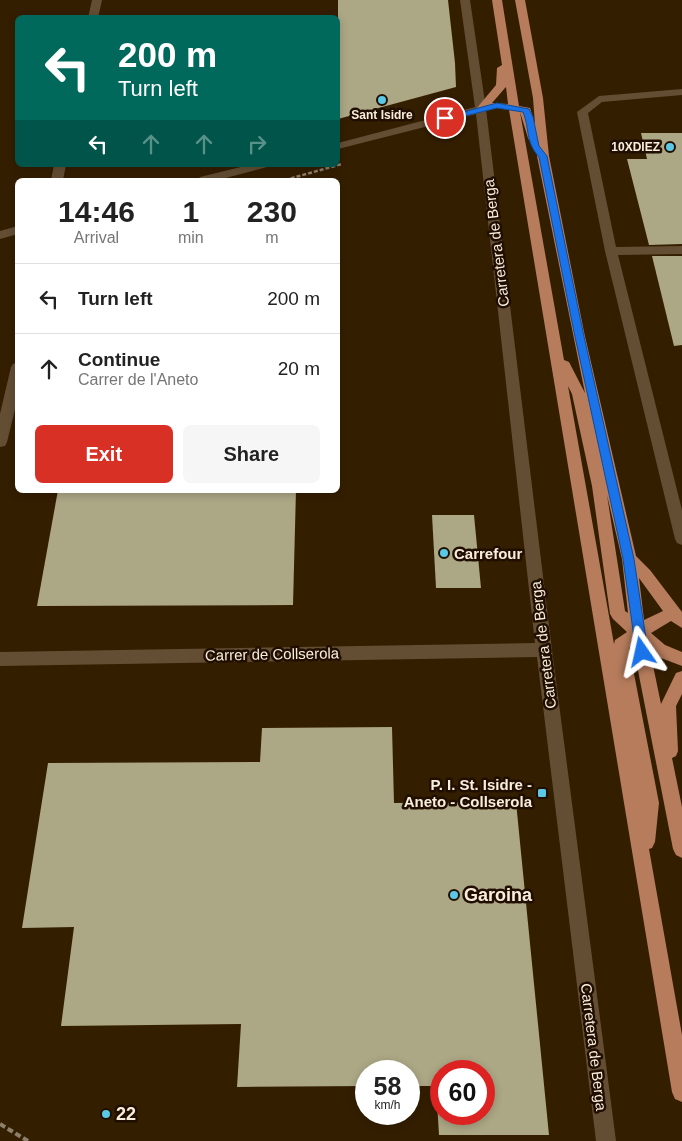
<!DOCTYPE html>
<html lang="en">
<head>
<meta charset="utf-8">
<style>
	:root { --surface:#fff; --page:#f6f6f6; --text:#222; --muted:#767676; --line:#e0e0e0; --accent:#d93025 }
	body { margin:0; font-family:Helvetica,sans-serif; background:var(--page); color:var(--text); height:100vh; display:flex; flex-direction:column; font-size:19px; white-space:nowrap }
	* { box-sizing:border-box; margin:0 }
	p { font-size:16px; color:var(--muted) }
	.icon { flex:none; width:28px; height:28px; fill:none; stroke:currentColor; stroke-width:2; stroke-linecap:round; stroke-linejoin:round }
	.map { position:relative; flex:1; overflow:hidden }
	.drawer { position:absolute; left:15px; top:178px; width:325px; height:315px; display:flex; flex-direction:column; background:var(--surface); border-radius:8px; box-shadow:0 2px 8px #0003 }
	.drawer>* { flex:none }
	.guide { position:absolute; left:15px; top:15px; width:325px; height:152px; border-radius:8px; box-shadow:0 2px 8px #0003; background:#00695c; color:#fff; overflow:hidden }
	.speed { position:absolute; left:355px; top:1060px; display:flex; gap:10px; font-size:25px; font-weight:700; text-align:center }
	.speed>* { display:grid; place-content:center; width:65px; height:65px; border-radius:50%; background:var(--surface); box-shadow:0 2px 8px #0003; line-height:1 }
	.speed small { font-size:12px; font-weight:400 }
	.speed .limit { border:8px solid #d22; background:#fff; color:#111 }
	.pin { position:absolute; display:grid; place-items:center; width:42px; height:42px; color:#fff; margin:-21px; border:2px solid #fff; border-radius:50%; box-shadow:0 1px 5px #0007 }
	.me { position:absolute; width:55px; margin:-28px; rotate:349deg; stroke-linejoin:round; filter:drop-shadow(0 0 4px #0008) }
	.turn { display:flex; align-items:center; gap:18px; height:105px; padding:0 20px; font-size:22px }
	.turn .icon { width:65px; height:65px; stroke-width:2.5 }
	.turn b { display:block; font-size:35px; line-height:42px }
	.lanes { display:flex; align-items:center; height:48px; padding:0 20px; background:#0003; justify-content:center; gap:25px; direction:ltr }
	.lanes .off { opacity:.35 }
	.eta { display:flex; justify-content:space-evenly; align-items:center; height:85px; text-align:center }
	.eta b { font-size:30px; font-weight:600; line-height:35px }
	.primary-button { display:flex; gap:10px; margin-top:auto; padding:10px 20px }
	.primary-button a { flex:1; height:58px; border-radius:8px; background:var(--accent); color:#fff; font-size:20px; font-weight:600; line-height:58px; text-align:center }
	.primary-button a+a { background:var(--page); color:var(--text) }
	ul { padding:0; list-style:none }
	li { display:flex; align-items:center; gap:15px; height:70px; padding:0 20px; border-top:1px solid var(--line) }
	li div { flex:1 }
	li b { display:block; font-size:19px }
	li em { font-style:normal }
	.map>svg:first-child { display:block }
	.built { fill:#341e00; fill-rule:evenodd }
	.building { fill:#aca785; fill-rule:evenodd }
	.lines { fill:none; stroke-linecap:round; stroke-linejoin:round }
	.path-far1 { stroke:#8e7f6c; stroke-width:2.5; stroke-dasharray:4 2; stroke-linecap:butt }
	.path { stroke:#8e7f6c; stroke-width:4; stroke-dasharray:6 3; stroke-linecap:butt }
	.minor { fill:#634e34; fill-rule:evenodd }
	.major { fill:#b67c5c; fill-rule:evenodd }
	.route { fill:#1a73e8; stroke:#114b97 }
	.poi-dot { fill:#5bc8e6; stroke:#200f00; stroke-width:2 }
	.labels { text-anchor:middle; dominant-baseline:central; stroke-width:5; stroke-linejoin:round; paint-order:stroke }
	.far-poi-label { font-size:12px; font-weight:bold; fill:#f9edde; stroke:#200f00 }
	.street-label { font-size:15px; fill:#f9edde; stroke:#200f00 }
	.poi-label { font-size:15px; font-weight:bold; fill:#f9edde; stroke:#200f00; text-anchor:start }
	.near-poi-label { font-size:18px; font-weight:bold; fill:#f9edde; stroke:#200f00; text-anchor:start }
</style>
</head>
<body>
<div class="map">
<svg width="682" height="1141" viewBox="0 0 682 1141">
	<rect width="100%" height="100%" fill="#2a1901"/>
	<!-- built -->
	<path class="built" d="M0 0H682V1141H0ZM18 18H338V165H18ZM18 180H338V490H18ZM366 1071H409V1114H366ZM441 1071H484V1114H441Z"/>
	<!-- building -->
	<g class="building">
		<polygon points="338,0 448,0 455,63 456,87 338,119"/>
		<polygon points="641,133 682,133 682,244 649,245 627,159 647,159"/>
		<polygon points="652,256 682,256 682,345 674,346"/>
		<polygon points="58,490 296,490 293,605 37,606"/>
		<polygon points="432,515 474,515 481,588 436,588"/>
		<path d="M392 727 394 803 516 802 549 1135H439L436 1086H409V1071H366V1086L237 1087 241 1024 61 1026 74 927 22 928 48 763 260 762 262 728ZM441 1071H484V1114H441Z"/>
	</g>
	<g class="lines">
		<!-- path-far1 -->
		<polyline class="path-far1" points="285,180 342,164"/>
		<!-- path -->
		<polyline class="path" points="0,1124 28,1141"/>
		<!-- minor -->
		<g class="minor">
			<polygon points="92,0 102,0 98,18 88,18"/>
			<polygon points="460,0 470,0 486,109 552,650 616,1141 596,1141 537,657 0,666 0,652 535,643 476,114 338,149 338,143 475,107"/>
			<polygon points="682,89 682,95 602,102 588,113 616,247 682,246 682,254 618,255 682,510 682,545 677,543 675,539 605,251 577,112 599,96"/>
			<polygon points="54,165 66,165 63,180 51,180"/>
			<polygon points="249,165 269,165 267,167 218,180 198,180 200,177"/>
			<polygon points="18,226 18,234 0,239 0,231"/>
			<polygon points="18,362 18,397 7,442 5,446 0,447 0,414 11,367 13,364"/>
		</g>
		<!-- major -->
		<path class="major" d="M492 0H502L519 106 530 108 535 124 533 98 515 0H525L543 98 549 156 584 332 636 556 650 570 682 612V628L671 621 651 633 665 645 682 652V666L653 655 650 651 661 704 676 673 682 671V694L676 706 678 751 676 756 672 758 682 807V858L676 855 673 849 633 645 629 648 659 803 655 842 652 848 649 849 682 1035V1102L675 1099 672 1092 509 110 497 108 481 112 476 109 496 85 497 68 502 65ZM506 87 508 104 492 103 505 88ZM520 112 528 138 529 140 536 141 537 156 585 393 569 362 564 360ZM568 386 572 394 592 486 610 614 613 619 627 632 615 640 614 644ZM607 495 622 559 628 613 625 611ZM639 578 663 611 644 620Z"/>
	</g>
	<!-- route -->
	<path class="route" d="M497 103 529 109 533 117 539 146 547 156 583 332 634 559 648 652 646 655 642 657 638 655 636 652 623 559 574 332 539 157C525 141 530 130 523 112L497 108 445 121 441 118Z"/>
	<!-- markers -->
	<g class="poi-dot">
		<circle cx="382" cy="100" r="5"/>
		<circle cx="670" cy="147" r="5"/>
		<circle cx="444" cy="553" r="5"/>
		<rect x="537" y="788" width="10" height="10" rx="2.5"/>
		<circle cx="454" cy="895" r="5"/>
		<circle cx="106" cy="1114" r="5"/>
	</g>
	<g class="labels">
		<!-- far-poi labels -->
		<g class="far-poi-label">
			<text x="382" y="115">Sant Isidre</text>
			<text x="660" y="147" text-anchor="end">10XDIEZ</text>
		</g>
		<!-- street labels -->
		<g class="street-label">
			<text transform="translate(496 243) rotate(-97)">Carretera de Berga</text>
			<text transform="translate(543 645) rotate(-97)">Carretera de Berga</text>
			<text transform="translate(272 654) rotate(-1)">Carrer de Collserola</text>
			<text transform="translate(594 1047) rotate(83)">Carretera de Berga</text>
		</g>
		<!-- poi labels -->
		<g class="poi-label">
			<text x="454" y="553">Carrefour</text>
			<text x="532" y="784" text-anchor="end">P. I. St. Isidre -<tspan x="532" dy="17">Aneto - Collserola</tspan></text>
		</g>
		<!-- near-poi labels -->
		<g class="near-poi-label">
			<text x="464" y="895">Garoina</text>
			<text x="116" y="1114">22</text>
		</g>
	</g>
</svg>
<div class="speed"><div>58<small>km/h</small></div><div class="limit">60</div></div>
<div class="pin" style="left:445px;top:118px;background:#d93025"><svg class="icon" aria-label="arrive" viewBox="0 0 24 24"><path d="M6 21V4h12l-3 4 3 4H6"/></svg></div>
<svg class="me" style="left:642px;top:652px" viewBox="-20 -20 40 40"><path d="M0-17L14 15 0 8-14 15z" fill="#1a73e8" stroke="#fff" stroke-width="4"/></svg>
<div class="guide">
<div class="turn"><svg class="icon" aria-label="left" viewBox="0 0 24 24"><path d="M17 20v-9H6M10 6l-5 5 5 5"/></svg><div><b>200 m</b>Turn left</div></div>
<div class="lanes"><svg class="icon" aria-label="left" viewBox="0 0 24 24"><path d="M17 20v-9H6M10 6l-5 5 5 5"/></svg><svg class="icon off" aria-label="ahead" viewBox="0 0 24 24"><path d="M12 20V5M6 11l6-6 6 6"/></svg><svg class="icon off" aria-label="ahead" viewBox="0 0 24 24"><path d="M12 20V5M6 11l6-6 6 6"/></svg><svg class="icon off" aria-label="right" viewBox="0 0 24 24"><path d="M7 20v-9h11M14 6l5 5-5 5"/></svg></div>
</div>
<section class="drawer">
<div class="eta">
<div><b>14:46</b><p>Arrival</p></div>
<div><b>1</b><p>min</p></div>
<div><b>230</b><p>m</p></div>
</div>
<ul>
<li><svg class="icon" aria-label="left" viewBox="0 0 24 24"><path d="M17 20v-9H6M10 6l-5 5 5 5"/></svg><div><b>Turn left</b></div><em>200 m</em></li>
<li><svg class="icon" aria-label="ahead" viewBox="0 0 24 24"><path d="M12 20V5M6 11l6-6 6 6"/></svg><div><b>Continue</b><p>Carrer de l'Aneto</p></div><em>20 m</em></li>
</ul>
<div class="primary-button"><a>Exit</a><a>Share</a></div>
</section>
</div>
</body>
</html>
